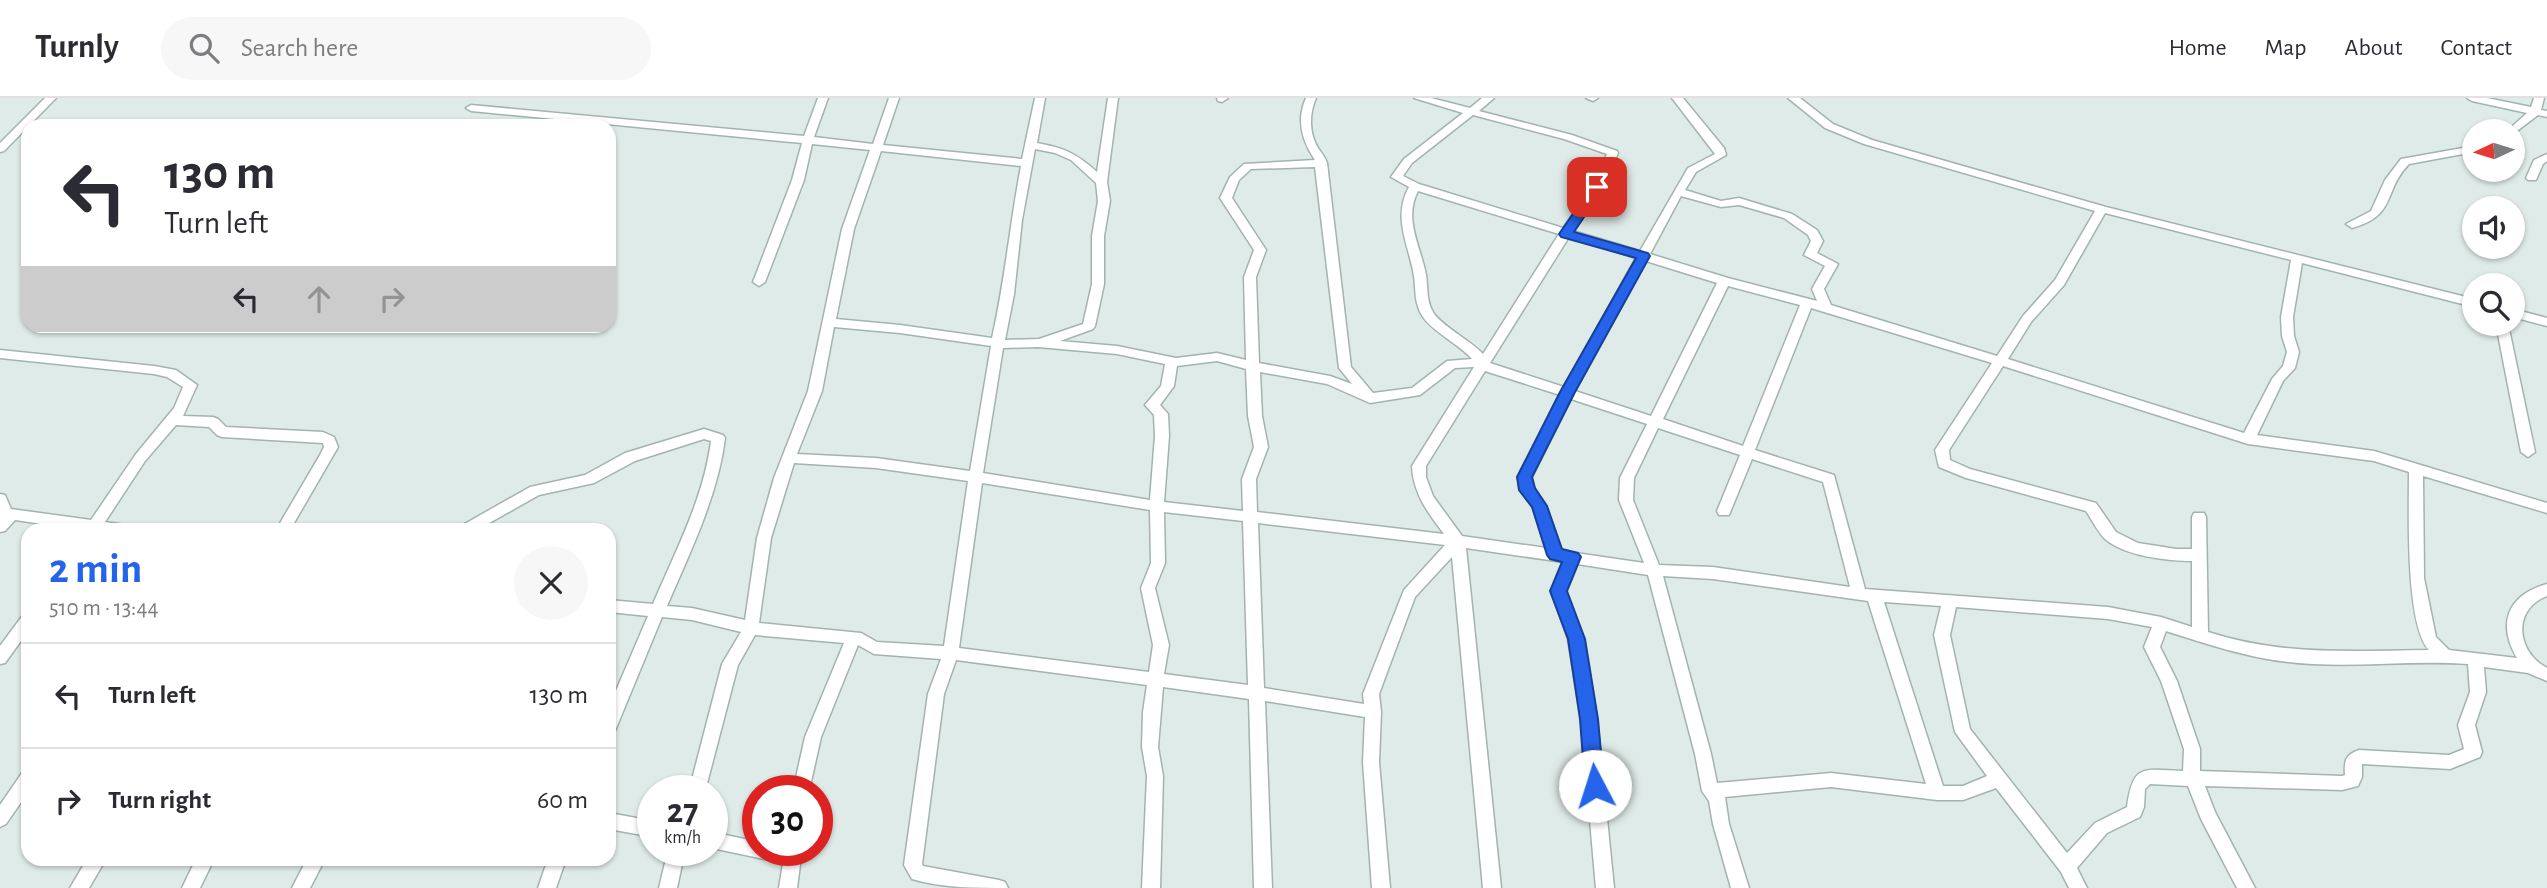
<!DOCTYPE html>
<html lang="en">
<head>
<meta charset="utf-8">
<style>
	:root { --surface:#fff; --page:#f7f7f7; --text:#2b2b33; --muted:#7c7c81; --line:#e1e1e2; --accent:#2563eb }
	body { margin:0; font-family:"Alegreya Sans",sans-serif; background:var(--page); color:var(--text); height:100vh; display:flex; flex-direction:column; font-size:26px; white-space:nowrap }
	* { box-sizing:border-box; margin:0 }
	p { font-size:23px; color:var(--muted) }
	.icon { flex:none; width:38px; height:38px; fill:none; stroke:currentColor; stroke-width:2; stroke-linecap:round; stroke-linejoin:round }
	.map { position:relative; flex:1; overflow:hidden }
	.panel { position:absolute; left:21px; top:425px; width:595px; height:343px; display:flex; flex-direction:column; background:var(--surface); border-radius:21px; box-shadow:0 2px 5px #0004 }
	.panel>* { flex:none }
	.guide { position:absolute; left:21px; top:21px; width:595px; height:214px; border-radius:21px; box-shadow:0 2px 5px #0004; background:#fff; color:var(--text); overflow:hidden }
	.needle { width:46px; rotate:266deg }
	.fabs { position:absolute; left:2462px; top:21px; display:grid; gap:14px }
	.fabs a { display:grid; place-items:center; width:63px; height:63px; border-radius:50%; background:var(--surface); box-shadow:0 2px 5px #0004; font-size:35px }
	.speed { position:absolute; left:637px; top:677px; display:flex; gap:14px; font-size:35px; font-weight:700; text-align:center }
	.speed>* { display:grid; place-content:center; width:91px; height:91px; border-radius:50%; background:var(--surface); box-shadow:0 2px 5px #0004; line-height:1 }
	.speed small { font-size:18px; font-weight:400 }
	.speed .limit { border:10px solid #d22; background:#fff; color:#111 }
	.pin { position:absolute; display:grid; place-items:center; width:60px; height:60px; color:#fff; margin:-30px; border-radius:14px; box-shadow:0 4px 10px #0006 }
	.me { position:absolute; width:77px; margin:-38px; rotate:355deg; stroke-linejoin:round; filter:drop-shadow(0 0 5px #0008) }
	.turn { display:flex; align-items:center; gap:24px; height:147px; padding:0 28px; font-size:32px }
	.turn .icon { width:91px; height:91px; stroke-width:2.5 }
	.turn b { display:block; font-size:49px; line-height:60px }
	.lanes { display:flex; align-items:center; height:66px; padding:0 28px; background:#0003; justify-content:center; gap:35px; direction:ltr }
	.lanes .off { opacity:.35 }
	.round { display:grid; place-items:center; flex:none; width:74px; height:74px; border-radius:37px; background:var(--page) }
	.headline { display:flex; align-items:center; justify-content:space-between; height:119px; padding:0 28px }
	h1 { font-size:42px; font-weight:700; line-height:52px; color:var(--accent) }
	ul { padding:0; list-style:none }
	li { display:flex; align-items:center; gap:21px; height:105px; padding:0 28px; border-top:2px solid var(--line) }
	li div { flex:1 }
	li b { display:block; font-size:26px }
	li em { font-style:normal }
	header { display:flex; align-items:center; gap:42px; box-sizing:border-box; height:98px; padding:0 35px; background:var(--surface); border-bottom:2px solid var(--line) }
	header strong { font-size:33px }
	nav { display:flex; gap:38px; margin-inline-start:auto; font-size:24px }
	.search { width:490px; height:63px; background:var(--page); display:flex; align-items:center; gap:18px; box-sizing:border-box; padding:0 24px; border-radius:38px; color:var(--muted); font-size:26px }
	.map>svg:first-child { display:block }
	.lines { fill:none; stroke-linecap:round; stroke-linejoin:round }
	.minor-casing { stroke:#a2b3b0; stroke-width:3 }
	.minor { fill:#fff; fill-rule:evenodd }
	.route { fill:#2563eb; stroke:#184099; stroke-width:2 }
</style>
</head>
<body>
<header>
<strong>Turnly</strong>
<div class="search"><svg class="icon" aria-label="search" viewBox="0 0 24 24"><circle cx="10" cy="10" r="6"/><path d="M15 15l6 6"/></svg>Search here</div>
<nav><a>Home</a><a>Map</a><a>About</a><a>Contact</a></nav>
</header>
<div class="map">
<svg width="2547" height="790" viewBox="0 0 2547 790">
	<rect width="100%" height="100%" fill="#dfebe8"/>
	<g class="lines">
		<!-- minor casing -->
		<g class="minor-casing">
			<g id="minor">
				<polygon points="45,0 56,0 4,53 0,54 0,45"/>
				<path d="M818 0H828L814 39 873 46 889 0H899L883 47 1022 61 1035 0H1045L1037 45C1064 50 1076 55 1097 74L1108 0H1118L1107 84 1110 103 1104 138V186L1095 228 1093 231 1060 243 1117 248 1176 260 1217 255 1246 262 1244 179 1254 152 1220 100 1230 79 1244 66 1315 62C1302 43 1296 22 1306 0H1316C1309 16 1309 35 1318 50 1322 56 1325 59 1327 65L1351 269 1373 295 1412 290 1447 263 1472 261C1458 245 1434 235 1423 219 1414 206 1416 192 1414 178 1409 147 1392 120 1409 89L1391 79 1404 61 1463 15 1414 0H1431L1470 10 1482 0H1494L1479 13 1572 37 1617 53 1618 55 1603 89 1573 133 1640 153 1688 70 1715 56 1672 0H1683L1724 50 1726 57 1696 74 1685 92 1721 103 1739 100 1792 116 1817 132 1823 143 1817 155 1838 166 1824 191 1831 207 1997 258 2023 218 2055 182 2095 113 1864 46 1825 30 1788 0H1800L1833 26 1872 42 2106 109 2474 201V209L2302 165 2293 219 2294 238 2299 254 2295 270 2283 283 2257 337 2374 353 2547 405V415L2423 378 2424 480 2436 539 2449 552 2517 560C2497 526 2507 497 2547 486V498C2512 511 2516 554 2547 570V583L2528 575 2484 569 2486 594 2475 627 2482 654 2480 659 2450 671 2362 666V679L2358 688 2342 692 2205 688 2215 714 2255 790H2237L2201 721 2188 688 2150 686 2145 691 2144 709 2140 719 2107 735 2077 770 2087 790H2069L2061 774 1996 690 1963 702H1937L1831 689 1725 699 1729 726 1749 790H1731L1713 726 1709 703 1702 693 1695 656 1648 477 1577 466 1565 493 1584 541 1597 621 1614 790H1596L1581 621 1568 541 1551 493 1563 464 1466 450 1501 790H1483L1452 459 1415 499 1379 596 1381 614 1379 664 1390 790H1372L1363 664 1365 619 1265 603 1272 790H1254L1249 601 1163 589 1158 649 1163 678 1160 790H1142L1147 678 1142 649 1143 614 1147 587 956 562 944 596 922 766 923 768 999 782 1005 784 1008 790C976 790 942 790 912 781L904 767 928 596 941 561 874 556 858 547 821 639 809 693H793L805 639 844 545 755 537 738 567 705 693H689L722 566 741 534 692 522 662 519 617 628 615 633 609 635V609L648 518 609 514V502L653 506C675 454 704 400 711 343L704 341 635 363 594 385 539 397 477 432H459L461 428 530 389 585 377 625 355 704 331 723 337 725 340C718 398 690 454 667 508L692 510 745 522 757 440 774 380 808 293 842 131 870 52 812 46 804 82 765 184 759 188 753 184 792 82 802 45 471 13 466 10 471 7 804 38ZM1473 17 1564 41 1607 56 1592 89 1563 130 1419 86 1403 78 1412 65ZM1035 51 1055 55 1071 62 1096 85 1098 103 1092 138V186L1083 226 1039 241 1005 242 1014 196 1022 122ZM881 53 1021 68C1010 125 1005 183 992 240L900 227 836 221 854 131ZM1315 69 1339 270 1352 286 1330 278 1259 265 1256 179 1266 152 1232 100 1239 82 1251 71ZM1418 93 1559 136 1483 256C1470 242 1440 227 1433 214 1426 203 1428 189 1426 177 1421 149 1403 121 1418 93ZM1681 98 1721 109 1739 107 1784 120 1808 137 1811 143 1804 157 1825 168 1812 191 1817 203 1728 180 1650 156ZM2105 115 2291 162 2281 219 2282 238 2287 254 2283 268 2272 281 2244 335 2008 261 2031 224 2064 187ZM1569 139 1636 160 1564 289 1490 265ZM1646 163 1717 185 1651 318 1575 293ZM1728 188 1800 207 1743 348 1663 321ZM1811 210 1992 265 1935 352 1939 369 1966 380 2086 413C2092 422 2098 434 2105 441 2124 458 2168 463 2192 463V529L2161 519 2108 509 1865 491 1834 377 1755 352ZM834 229 900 235 991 248 970 373 876 360 797 356 822 293ZM1038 249 1117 256 1165 266 1161 288 1145 307 1154 317 1155 338 1150 402 983 375 1003 250ZM1217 263 1246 271 1248 318 1254 349 1242 381 1243 413 1164 404 1169 338 1168 316 1160 307 1174 288 1177 268ZM2003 268 2248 346 2374 363 2409 374C2409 411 2405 527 2429 552 2352 553 2282 558 2208 534L2206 419 2204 415H2194L2192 419V451H2176L2138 445 2116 434 2096 405 1970 371 1950 362 1949 352ZM1474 269 1412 368C1413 395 1428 415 1444 436L1257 414 1256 381 1268 349 1262 318 1260 274 1327 286 1370 305 1420 297 1455 270ZM1485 273 1560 297 1518 379 1520 392 1533 410 1546 450 1462 438 1433 398 1426 379V368ZM1571 301 1647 326 1620 380 1619 402 1644 465 1562 453 1546 408 1534 391 1532 379ZM1658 330 1740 357 1717 413 1719 417H1729L1752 361 1823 384 1850 489 1713 469 1659 467 1633 402 1634 380ZM794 365 876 370 968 383 944 548 877 544 861 535 759 525 771 440ZM982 385 1150 412 1151 465 1141 490 1153 547 1149 574 959 550ZM1164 414 1243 423 1248 587 1164 576 1169 547 1155 490 1165 465ZM1258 425 1445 447 1404 492 1363 596 1364 606 1264 590ZM1663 478 1713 481 1868 503 1926 686 1831 675 1717 685 1711 656ZM1884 504 1941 508 1934 537 1955 634 1987 678 1963 688H1943ZM1956 509 2108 521 2152 529 2144 549 2161 583 2184 651 2183 673C2144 672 2133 664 2127 709L2095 725 2067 755 1970 631 1950 537ZM2166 533C2213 548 2260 564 2312 566 2364 569 2416 562 2468 566L2470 594 2458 627 2464 651 2449 657 2359 652C2345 657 2344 663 2345 677L2342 678 2200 673V651L2177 583 2160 549Z"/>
				<polygon points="1217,0 1228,0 1222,4 1218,3"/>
				<polygon points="1586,0 1598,0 1593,3"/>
				<polygon points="2467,0 2487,0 2531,9 2534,0 2544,0 2541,12 2547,13 2547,19 2538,17 2513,36 2513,33 2507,33 2527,15 2472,3"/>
				<path d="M2474 48V54L2409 66C2382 94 2398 117 2352 130L2346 126 2371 113 2385 82 2401 61Z"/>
				<polygon points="2547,56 2547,63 2543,66 2536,82 2528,82 2526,80 2534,62"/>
				<polygon points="2513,211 2547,220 2547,228 2513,219"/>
				<polygon points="2496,226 2508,226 2535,354 2528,359 2521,354"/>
				<polygon points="0,252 154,268 176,272 197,287 183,318 213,319 218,321 226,329 323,334 334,339 338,349 290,432 276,432 320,357 324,349 323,345 222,339 217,337 209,329 176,327 145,363 105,424 132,428 134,432 84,432 15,422 5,433 0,434 0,396 5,397 11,411 91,422 136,356 174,310 183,289 167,279 154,276 0,260"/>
				<polygon points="28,515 28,533 5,565 0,566 0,548 23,517"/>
				<polygon points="28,673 28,694 6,726 0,729 0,707 22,675"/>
				<polygon points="609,715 653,723 653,739 609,731"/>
				<polygon points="712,734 758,744 758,752 798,752 801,759 797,790 779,790 783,765 712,750"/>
				<polygon points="668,752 685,752 677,790 659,790"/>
				<polygon points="87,761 106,761 89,790 70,790"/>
				<polygon points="196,761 214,761 200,790 182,790"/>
				<polygon points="307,761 325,761 310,790 292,790"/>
				<polygon points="548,761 566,761 556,790 538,790"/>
			</g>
		</g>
		<!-- minor -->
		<use href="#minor" class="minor"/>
	</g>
	<!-- route -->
	<polygon class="route" points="1597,85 1604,89 1574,134 1648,155 1650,158 1575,294 1532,379 1535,390 1547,408 1562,451 1578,455 1581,459 1567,493 1585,541 1598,621 1604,688 1601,694 1595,696 1588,694 1585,688 1580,621 1568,541 1550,493 1562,464 1550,461 1547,457 1532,409 1519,392 1517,379 1560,294 1636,160 1561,139 1559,136 1593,87"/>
</svg>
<div class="fabs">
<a><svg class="needle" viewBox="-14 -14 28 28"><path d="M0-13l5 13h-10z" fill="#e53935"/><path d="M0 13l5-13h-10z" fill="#7c7c81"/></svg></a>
<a><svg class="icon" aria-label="sound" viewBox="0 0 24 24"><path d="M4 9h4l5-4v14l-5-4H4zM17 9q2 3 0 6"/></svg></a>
<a><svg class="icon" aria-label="search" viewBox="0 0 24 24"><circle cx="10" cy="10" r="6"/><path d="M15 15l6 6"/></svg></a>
</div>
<div class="speed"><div>27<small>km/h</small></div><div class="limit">30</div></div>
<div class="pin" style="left:1597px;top:89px;background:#d93025"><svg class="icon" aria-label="arrive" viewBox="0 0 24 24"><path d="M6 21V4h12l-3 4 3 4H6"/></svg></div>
<svg class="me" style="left:1595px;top:688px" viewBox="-20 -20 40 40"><circle r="19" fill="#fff"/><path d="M0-13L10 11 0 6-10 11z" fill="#2563eb"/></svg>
<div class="guide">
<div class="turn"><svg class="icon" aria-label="left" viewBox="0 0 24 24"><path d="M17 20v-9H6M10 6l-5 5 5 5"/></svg><div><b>130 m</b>Turn left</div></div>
<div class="lanes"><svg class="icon" aria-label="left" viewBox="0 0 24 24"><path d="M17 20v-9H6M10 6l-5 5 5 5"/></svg><svg class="icon off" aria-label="ahead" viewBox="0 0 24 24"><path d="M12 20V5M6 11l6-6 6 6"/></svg><svg class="icon off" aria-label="right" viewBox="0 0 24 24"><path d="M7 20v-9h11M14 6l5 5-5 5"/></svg></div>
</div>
<section class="panel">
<div class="headline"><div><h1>2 min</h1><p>510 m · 13:44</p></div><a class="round"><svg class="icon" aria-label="close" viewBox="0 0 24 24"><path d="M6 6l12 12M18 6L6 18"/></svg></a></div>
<ul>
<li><svg class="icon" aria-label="left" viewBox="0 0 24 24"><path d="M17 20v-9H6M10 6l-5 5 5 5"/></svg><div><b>Turn left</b></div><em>130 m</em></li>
<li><svg class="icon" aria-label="right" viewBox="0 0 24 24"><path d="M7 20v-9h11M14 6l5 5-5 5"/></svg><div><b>Turn right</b></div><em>60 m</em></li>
</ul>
</section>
</div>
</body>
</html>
